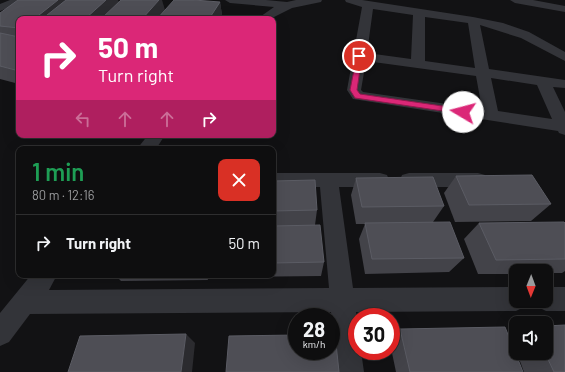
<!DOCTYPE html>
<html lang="en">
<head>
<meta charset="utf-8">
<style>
	:root { --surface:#0e0e0f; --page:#1c1c1d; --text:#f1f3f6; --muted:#9b9c9e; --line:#2e2e2f }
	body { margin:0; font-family:Barlow,sans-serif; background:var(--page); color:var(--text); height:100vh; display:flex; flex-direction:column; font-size:15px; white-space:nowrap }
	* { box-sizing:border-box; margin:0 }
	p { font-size:13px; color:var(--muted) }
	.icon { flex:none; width:22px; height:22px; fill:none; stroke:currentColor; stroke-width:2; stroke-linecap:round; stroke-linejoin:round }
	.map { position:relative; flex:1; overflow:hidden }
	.drawer { position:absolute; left:16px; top:146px; width:260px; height:132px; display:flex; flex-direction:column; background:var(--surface); border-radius:8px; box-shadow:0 4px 16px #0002,0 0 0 1px var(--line) }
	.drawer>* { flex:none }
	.top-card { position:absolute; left:16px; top:16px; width:260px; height:122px; border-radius:8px; box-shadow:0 4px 16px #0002,0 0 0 1px var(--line); background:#db2777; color:#fff; overflow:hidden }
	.needle { width:26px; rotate:181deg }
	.buttons { position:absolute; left:509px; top:264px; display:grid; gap:8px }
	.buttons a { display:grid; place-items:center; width:44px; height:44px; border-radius:8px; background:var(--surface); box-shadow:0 4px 16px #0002,0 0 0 1px var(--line); font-size:20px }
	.speed { position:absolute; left:288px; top:308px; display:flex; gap:8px; font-size:20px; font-weight:700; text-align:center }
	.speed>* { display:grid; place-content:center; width:52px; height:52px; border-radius:50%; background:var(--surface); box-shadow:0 4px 16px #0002,0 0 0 1px var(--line); line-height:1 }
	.speed small { font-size:10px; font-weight:400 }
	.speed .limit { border:6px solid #d22; background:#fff; color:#111 }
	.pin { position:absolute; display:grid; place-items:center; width:34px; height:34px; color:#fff; margin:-17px; border:2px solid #fff; border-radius:50%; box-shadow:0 1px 4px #0007 }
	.me { position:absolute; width:44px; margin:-22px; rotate:278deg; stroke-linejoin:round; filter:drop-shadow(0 0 3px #0008) }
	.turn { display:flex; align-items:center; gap:14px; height:84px; padding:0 16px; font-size:18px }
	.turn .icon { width:52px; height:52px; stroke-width:2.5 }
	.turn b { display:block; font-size:28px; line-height:34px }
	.lanes { display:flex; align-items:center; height:38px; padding:0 16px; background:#0003; justify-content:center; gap:20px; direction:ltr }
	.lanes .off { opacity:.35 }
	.round { display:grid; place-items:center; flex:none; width:42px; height:42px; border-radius:8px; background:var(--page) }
	.headline { display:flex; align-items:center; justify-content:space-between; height:68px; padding:0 16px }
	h1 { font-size:24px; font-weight:600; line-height:30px; color:#1e9e55 }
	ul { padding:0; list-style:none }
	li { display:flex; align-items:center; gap:12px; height:56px; padding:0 16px; border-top:1px solid var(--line) }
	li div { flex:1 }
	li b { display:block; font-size:15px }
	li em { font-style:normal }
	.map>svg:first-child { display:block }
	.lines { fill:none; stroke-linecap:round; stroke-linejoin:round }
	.minor { fill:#333439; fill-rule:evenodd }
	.wall { fill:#434349 }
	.shaded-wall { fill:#2b2b2f }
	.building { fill:#4e4e55; stroke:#5b5c64 }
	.route { fill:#db2777; stroke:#8e194d }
</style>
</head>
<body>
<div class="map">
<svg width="565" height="372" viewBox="0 0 565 372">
	<rect width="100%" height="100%" fill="#121214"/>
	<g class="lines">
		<!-- minor -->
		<g class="minor">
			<polygon points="10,0 25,0 24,2 0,11 0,4"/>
			<polygon points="225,0 266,0 287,2 296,0 322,0 321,2 292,8 270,19 257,19 274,7 230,3"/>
			<path d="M345 0H362L473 17 503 23 529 32 565 52V61L521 38 480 25 489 69 565 80V88L553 87 565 112V135L559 133 558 131 353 99 347 90 362 7 346 2ZM373 9 413 15 411 59 367 53ZM425 17 468 23 475 68 425 61ZM366 61 476 76 482 109 363 92 361 90ZM491 78 537 85 552 119 498 111Z"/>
			<polygon points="510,0 533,0 565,6 565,12 515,3"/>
			<polygon points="148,135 165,135 156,149 137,149"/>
			<polygon points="273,173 380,173 387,175 389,180 387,185 380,187 339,187 353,288 516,287 516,301 527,301 524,307 516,311 356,312 357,351 361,351 364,372 336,372 331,312 30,314 9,342 0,346 0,313 31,275 57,275 49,290 329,288 320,187 273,187"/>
			<polygon points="409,173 478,173 485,175 487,180 485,185 478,187 409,187 402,185 400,180 402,175"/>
			<polygon points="546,287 565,287 565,311 546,311 538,307 535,301 546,301"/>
		</g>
	</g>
	<!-- wall -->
	<g class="wall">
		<polygon points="119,2 165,10 220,2 222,15 19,19 19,84 0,79 0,13"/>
		<polygon points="456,176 551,204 531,221 455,222 444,193"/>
		<polygon points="356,178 444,206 433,222 464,258 449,272 365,274 359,239 365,224 356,224 351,195"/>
		<polygon points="273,181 317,210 315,225 324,262 321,276 235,277 234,275 273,275"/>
		<polygon points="479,223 565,223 565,271 562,273 546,273 546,271 516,271 516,274 478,274 464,239"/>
		<polygon points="115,275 208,275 208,280 121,281"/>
		<polygon points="400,329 523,372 396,372 391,348 391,337"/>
		<polygon points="516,333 516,351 510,336"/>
		<polygon points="517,353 546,353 565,372 524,372"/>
	</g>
	<!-- shaded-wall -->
	<g class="shaded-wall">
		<polygon points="58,0 69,0 57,19 34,19"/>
		<polygon points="106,0 118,0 120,4 104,19 85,19"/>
		<polygon points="159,0 162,0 165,10 157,19 142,19"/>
		<polygon points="220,2 222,15 219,19 209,19"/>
		<polygon points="205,275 208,275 208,280"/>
		<polygon points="186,334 195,343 192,372 181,372"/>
	</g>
	<!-- building -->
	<g class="building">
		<polygon points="18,0 58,0 34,19 19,19 19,28 0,26 0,13"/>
		<polygon points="66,0 106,0 85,19 42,19"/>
		<polygon points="121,0 159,0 142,19 101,19"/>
		<polygon points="174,0 194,0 220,2 209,19 157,19"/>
		<polygon points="0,33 19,37 19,71 0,66"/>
		<polygon points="532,175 551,204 469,205 456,176"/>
		<polygon points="433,177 444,206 362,207 356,178"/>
		<polygon points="315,180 317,210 273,211 273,181"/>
		<polygon points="450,222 464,258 372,259 365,223"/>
		<polygon points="564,222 565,223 565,259 496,260 479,223"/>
		<polygon points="320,225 324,262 273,263 273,226"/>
		<polygon points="565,325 565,372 554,372 545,353 546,353 546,326"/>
		<polygon points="505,327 523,372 410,372 400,329"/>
		<polygon points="186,334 181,372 68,372 80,336"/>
		<polygon points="331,334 335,334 339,372 226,372 229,336 297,335 297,351 331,351"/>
	</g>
	<!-- route -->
	<polygon class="route" points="357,55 362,56 357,90 360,94 463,109 466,112 463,114 355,98 350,90"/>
</svg>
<div class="buttons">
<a><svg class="needle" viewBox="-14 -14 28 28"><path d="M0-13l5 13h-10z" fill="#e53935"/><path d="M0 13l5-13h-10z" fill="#9b9c9e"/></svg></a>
<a><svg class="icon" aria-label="sound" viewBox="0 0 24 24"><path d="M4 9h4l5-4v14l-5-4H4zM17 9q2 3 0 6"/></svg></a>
</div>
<div class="speed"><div>28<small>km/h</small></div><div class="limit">30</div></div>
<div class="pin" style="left:359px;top:56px;background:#d93025"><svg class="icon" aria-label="arrive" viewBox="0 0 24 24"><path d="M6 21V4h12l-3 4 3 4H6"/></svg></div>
<svg class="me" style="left:463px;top:112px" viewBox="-20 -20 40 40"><circle r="19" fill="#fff"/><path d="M0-13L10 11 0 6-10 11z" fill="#db2777"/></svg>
<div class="top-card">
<div class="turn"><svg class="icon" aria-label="right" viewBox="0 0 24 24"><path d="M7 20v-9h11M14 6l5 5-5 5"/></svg><div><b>50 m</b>Turn right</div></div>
<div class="lanes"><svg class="icon off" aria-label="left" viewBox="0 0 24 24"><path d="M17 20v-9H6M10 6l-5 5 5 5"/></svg><svg class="icon off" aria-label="ahead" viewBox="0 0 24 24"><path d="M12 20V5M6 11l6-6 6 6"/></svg><svg class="icon off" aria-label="ahead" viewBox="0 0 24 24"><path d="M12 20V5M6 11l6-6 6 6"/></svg><svg class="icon" aria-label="right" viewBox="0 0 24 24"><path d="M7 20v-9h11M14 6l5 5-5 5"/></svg></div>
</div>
<section class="drawer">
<div class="headline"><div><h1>1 min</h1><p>80 m · 12:16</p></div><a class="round" style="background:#d93025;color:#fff"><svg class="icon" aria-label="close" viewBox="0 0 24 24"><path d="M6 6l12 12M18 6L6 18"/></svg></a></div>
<ul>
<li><svg class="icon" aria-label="right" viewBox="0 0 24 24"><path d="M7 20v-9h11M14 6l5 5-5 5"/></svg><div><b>Turn right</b></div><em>50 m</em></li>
</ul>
</section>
</div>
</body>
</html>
